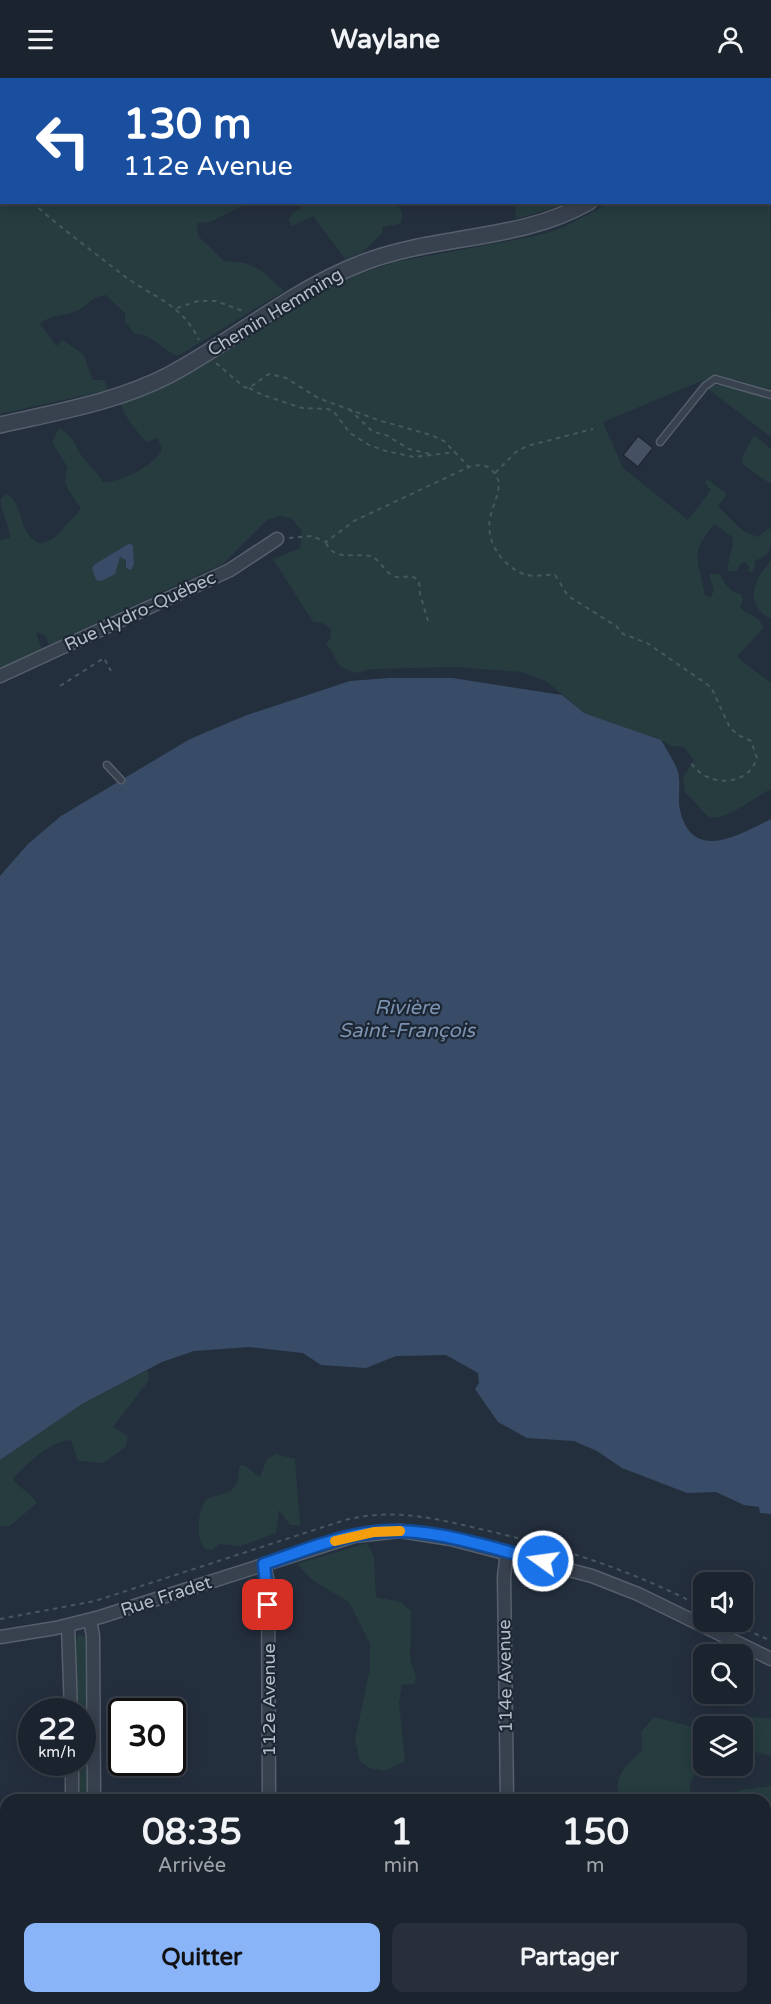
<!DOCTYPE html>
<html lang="fr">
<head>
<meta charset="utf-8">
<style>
	:root { --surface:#1b232e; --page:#282f3a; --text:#f1f3f6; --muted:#a0a4aa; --line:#39404a; --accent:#8ab4f8 }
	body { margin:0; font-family:"Varela Round",sans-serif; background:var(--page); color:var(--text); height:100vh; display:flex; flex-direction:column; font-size:22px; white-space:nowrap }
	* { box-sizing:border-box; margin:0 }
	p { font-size:20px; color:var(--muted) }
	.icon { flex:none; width:33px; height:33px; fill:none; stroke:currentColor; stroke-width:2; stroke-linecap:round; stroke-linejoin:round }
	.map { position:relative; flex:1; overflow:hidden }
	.details { position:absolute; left:0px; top:1716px; width:771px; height:210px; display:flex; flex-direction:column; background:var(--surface); border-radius:18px 18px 0 0; box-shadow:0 3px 15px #0003,0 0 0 2px var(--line) }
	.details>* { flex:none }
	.guide { position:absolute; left:0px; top:0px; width:771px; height:126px; box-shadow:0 3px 15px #0003,0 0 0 2px var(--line); background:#1a4fa0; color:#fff; overflow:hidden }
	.buttons { position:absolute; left:693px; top:1494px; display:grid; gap:12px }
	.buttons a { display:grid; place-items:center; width:60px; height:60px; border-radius:12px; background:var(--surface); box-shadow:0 3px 15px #0003,0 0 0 2px var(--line); font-size:30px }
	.speed { position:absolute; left:18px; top:1620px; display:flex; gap:12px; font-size:30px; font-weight:700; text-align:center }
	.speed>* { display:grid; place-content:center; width:78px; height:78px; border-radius:50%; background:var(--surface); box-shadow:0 3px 15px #0003,0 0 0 2px var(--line); line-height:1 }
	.speed small { font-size:15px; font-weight:400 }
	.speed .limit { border:3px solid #111; border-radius:9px; background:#fff; color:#111 }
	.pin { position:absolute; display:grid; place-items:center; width:51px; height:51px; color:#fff; margin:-26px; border-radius:12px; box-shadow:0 3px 9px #0006 }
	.me { position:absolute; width:66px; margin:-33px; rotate:284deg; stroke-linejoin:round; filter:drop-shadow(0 0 4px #0008) }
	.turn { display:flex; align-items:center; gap:21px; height:126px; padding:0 24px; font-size:27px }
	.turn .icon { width:78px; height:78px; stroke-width:2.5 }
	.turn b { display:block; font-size:42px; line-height:51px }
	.eta { display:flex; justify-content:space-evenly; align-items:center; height:102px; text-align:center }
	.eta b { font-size:36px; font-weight:700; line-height:42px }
	.button { display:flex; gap:12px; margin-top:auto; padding:12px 24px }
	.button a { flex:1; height:69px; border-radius:12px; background:var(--accent); color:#111; font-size:24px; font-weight:700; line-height:69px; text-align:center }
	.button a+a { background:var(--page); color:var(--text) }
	header { display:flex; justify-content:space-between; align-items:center; height:78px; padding:0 24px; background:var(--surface); font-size:27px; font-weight:700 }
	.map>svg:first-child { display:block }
	.green { fill:#263c3f; fill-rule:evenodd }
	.water { fill:#394c67 }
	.building { fill:#455162; stroke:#1f2835; stroke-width:1.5 }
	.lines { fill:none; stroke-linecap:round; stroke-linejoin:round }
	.service-casing { stroke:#565f6c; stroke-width:9 }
	.minor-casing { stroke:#565f6c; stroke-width:15 }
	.tertiary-casing { stroke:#565f6c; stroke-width:18 }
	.path { stroke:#44595c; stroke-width:2; stroke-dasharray:4.5 4.5; stroke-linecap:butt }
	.service { stroke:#38414e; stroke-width:6 }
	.minor { stroke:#38414e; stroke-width:12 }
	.tertiary { stroke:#38414e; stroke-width:15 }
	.route-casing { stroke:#114b97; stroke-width:15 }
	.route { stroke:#1a73e8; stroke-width:10 }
	.slow { stroke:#f59e0b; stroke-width:10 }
	.labels { text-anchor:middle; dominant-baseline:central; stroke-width:4.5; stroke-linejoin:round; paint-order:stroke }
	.street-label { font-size:18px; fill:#b4bcc9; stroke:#1d2633 }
	.water-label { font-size:20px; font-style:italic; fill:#7c92b1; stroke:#1d2633 }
</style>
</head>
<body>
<header><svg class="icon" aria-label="menu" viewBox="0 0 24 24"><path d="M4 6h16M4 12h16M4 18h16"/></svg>Waylane<svg class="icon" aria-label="person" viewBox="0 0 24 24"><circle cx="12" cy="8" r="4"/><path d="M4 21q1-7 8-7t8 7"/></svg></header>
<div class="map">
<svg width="771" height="1926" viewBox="0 0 771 1926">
	<rect width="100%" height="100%" fill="#242f3e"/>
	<!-- green -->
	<g class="green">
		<path d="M0 0H200L2 2V124L248 125 210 144 197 145 198 158 224 183 245 185 262 193 284 213 178 278C162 272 153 256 135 256L125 244V235L106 217C94 218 90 225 80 231 67 239 52 235 40 246L56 268 63 262 83 276 93 302H105L108 312 0 336Z"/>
		<path d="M770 18 771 312 737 302 709 300 603 344 623 390 688 442 711 412 705 405 707 401 727 416 718 428 743 453 758 459 769 450 771 452C771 473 771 477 754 483L755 489 752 495 748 493 749 488 745 484 740 486 737 493H728C727 484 733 472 733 460L715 446C689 475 698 480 705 517L711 519C717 509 709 506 710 496H720C724 505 730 515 741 516L743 522 740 529C747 539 759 535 763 550L737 579 771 605V711C757 717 721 747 708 738 701 733 694 721 685 715L683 699 694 683 684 669 671 668 661 662 584 635 546 603 521 594 456 589 373 591 354 595 340 588 326 565 330 561 331 551 322 545 313 544 273 481 300 470 302 453 291 440 280 438 267 442 224 485 49 567 46 558 38 554 36 556 42 571 4 589 0 588V462L10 460C9 445 0 433 1 420L8 416C26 432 16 453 40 466L54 460 81 431C73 417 59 406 68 390L52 364 59 350C71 356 75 366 81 377 87 386 97 394 103 404 122 404 152 389 162 372L158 360 146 364C137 353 125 340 121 326L152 314 205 287 326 211 360 196 395 184 535 158 562 150 609 125 770 124ZM130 465 133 468 134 486 127 487 123 478 117 483 119 488 95 486Z"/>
		<path d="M295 125H396C401 132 405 137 400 146L382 149 383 154 363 174 345 181 313 138 292 148 289 142 292 136 302 129Z"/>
		<polygon points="515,125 560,125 560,128 516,141"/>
		<polygon points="714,307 731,308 771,322 771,359 708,311"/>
		<polygon points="754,357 771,371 771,406 743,387 742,380"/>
		<path d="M771 482V541C743 526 754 502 771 482Z"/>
		<path d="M148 1292 149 1302 113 1349 128 1358 126 1369 103 1385 78 1383 71 1362C48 1364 28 1385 13 1401 20 1411 30 1414 37 1425L10 1448H0V1382L82 1326Z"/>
		<path d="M276 1376 295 1381 300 1447H290L279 1432 276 1455 241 1468 219 1466 212 1472 205 1471C195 1458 198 1437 205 1422 227 1412 239 1418 239 1388L244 1387 260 1399 267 1381Z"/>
		<polygon points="367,1465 374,1478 376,1519 401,1524 411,1533 410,1582 416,1599 414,1606 402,1607 399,1625 405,1683 385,1693 369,1690 360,1683 355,1662 370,1590 370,1566 349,1524 312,1502 297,1486"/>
		<polygon points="79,1557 85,1558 86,1563 88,1722 79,1722 78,1685 82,1684 82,1634 77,1633 76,1561"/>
		<path d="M726 1636 771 1641V1678L743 1671 742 1648H704L703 1684 690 1705 691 1722H618C615 1695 624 1690 642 1672L641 1654 654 1639 693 1649Z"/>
		<polygon points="771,1708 771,1757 765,1761 765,1722 730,1722 739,1712"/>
	</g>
	<!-- water -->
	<g class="water">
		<polygon points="130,465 133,468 134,486 131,492 126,490 126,482 120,479 115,496 102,503 96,502 92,490 95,486"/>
		<path d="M390 600H452L562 617 584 635 661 662C666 671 673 681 677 691 682 704 677 719 680 732 692 786 741 756 771 741V1436L760 1435 759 1429 744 1427 716 1414 687 1415 622 1390 597 1373 574 1363 527 1360 498 1344 475 1311 479 1305 478 1295 446 1277 396 1278 366 1290 321 1287 303 1275 249 1269 194 1273 162 1284 82 1326 0 1382V798L28 766 61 738 190 661 247 637 350 603Z"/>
	</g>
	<!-- building -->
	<polygon class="building" points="638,358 653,370 638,389 623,377"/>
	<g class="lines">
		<!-- service casing -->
		<g class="service-casing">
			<g id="service">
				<polyline points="660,364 705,308 715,301 771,317"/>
				<polyline points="107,687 121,702"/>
			</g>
		</g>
		<!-- minor casing -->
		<g class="minor-casing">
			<g id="minor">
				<polyline points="0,598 230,492 277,461"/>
				<polyline points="507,1474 504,1499 507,1722"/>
				<polyline points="264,1486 268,1505 269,1722"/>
				<polyline points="90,1542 93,1558 94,1722"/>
				<polyline points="68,1548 71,1634"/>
				<polyline points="0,1559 56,1550 100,1539 354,1458 400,1453 451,1461 592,1498 638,1516 771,1581"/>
				<polyline points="72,1684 72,1722"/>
				<polyline points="765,1865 771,1865"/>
				<polyline points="0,1876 6,1876"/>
				<polyline points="73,1920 73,1926"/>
				<polyline points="97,1920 97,1926"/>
				<polyline points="273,1920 273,1926"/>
			</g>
		</g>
		<!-- tertiary casing -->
		<g class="tertiary-casing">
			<g id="tertiary">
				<polyline points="770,6 771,6"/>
				<path d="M0 347C57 334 117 324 169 297 235 262 292 212 362 185 436 156 519 164 589 124"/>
			</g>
		</g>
		<!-- path -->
		<g class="path">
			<polyline points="418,0 418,2"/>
			<polyline points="541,0 541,2"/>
			<polyline points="0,56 2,58"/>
			<polyline points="0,121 2,121"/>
			<polyline points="16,124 20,124"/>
			<path d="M32 124C59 149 90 171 119 194 150 219 180 223 199 262"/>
			<polyline points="177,230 198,223 216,223 243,233"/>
			<polyline points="216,285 244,309 249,310 269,296 286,300 318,320 378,342 431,357 444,363 469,389"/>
			<polyline points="249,310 263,317 302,330 328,331 334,334 350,355 369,367 386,373 414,379 456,374"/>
			<polyline points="349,331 373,354 386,357 409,371 434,377"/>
			<polyline points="495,395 516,374 527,368 593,351"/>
			<path d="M289 460 312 458 326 464 354 443 469 389C485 384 493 389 499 404 499 417 493 427 490 440 485 464 504 491 527 497 537 499 546 496 555 497L568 518 616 548 623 556 647 565 711 609 730 650 740 658 751 663 757 680C747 711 704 709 689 682"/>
			<path d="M326 465C334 483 355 475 370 478 381 481 385 497 397 499 407 500 411 495 419 503L420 516 428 543"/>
			<polyline points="60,608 104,580 111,593"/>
			<path d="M0 1541 95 1523 345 1442C393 1430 434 1440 480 1451 559 1469 632 1492 704 1530"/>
			<polyline points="730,1544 771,1563"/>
			<polyline points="635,1920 642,1920"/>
			<polyline points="648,1924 652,1920"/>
		</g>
		<!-- service -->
		<use href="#service" class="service"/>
		<!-- minor -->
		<use href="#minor" class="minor"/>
		<!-- tertiary -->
		<use href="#tertiary" class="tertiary"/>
	</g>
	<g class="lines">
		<!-- route casing -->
		<g class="route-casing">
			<path id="route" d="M268 1527 264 1486C300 1474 337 1458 375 1454 431 1448 489 1470 543 1483"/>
		</g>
		<!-- route -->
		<use href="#route" class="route"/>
		<!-- slow -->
		<polyline class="slow" points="335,1463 374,1454 400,1453"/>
	</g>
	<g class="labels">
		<!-- street labels -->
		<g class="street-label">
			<text transform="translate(275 234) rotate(-31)">Chemin Hemming</text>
			<text transform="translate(140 533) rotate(-25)">Rue Hydro-Québec</text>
			<text transform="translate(166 1518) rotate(-18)">Rue Fradet</text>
			<text transform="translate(505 1598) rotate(-91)">114e Avenue</text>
			<text transform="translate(269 1622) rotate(-90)">112e Avenue</text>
		</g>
		<!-- water labels -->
		<g class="water-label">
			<text x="407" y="930">Rivière<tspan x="407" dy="23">Saint-François</tspan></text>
		</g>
	</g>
</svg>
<div class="buttons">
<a><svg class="icon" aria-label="sound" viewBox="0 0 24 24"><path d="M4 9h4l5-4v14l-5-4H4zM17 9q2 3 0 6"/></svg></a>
<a><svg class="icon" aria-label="search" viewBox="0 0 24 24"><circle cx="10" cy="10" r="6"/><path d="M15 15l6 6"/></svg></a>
<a><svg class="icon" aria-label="layers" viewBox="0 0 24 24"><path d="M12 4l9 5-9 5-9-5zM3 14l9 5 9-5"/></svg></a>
</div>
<div class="speed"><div>22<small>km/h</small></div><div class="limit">30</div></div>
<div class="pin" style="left:268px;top:1527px;background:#d93025"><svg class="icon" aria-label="arrive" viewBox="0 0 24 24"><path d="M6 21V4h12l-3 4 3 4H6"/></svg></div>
<svg class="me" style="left:543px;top:1483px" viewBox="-20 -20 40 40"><circle r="17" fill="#1a73e8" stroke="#fff" stroke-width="3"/><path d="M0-11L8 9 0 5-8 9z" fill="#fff"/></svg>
<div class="guide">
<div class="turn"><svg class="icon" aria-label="left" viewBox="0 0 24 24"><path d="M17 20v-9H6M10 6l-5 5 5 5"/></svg><div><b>130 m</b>112e Avenue</div></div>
</div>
<section class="details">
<div class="eta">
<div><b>08:35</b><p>Arrivée</p></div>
<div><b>1</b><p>min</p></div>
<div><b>150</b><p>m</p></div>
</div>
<div class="button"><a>Quitter</a><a>Partager</a></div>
</section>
</div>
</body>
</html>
